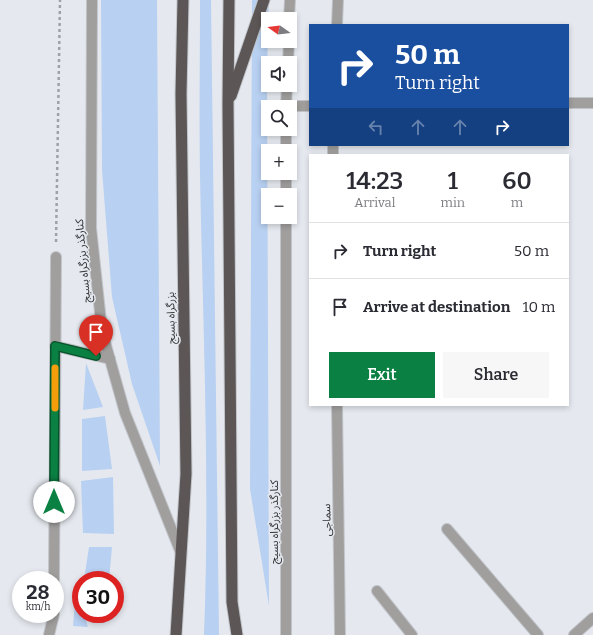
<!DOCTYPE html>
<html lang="en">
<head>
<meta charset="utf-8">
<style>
	:root { --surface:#fff; --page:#f7f7f7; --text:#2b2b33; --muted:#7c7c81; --line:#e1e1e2; --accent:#0b8043 }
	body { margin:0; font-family:Bitter,"Noto Sans Arabic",serif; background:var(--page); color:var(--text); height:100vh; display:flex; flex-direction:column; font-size:15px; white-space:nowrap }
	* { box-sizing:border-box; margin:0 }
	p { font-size:13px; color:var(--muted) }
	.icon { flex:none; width:22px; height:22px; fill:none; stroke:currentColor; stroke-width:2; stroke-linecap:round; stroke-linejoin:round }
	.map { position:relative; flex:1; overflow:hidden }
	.sheet { position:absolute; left:309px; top:154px; width:260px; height:252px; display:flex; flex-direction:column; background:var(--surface); border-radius:0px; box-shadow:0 2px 6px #0003 }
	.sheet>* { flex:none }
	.guide { position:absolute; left:309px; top:24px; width:260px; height:122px; border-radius:0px; box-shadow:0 2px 6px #0003; background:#1a4fa0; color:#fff; overflow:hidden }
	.needle { width:26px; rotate:284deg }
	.tools { position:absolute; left:261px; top:12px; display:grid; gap:8px }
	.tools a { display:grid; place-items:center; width:36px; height:36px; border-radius:0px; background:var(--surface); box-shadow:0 2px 6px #0003; font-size:20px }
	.speed { position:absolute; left:12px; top:571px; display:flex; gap:8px; font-size:20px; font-weight:700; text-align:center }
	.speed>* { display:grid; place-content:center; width:52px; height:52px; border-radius:50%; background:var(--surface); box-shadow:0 2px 6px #0003; line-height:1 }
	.speed small { font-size:10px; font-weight:400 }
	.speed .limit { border:6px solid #d22; background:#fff; color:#111 }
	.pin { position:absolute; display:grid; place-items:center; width:34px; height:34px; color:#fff; margin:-41px -17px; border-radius:50% 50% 50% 0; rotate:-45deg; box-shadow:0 0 4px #0007 }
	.pin .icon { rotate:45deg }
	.me { position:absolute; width:44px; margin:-22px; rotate:0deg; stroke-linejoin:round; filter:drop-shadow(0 0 3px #0008) }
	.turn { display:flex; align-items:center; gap:14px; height:84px; padding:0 20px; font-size:18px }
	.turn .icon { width:52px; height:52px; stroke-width:2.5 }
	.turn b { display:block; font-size:28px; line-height:34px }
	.lanes { display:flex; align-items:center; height:38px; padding:0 20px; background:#0003; justify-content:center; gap:20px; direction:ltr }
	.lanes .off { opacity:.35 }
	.eta { display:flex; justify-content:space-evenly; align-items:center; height:68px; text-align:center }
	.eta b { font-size:24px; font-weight:600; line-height:28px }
	.primary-button { display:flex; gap:8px; margin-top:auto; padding:8px 20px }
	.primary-button a { flex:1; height:46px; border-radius:0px; background:var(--accent); color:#fff; font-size:16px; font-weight:600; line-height:46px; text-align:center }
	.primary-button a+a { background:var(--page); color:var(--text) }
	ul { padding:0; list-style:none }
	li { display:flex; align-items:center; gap:12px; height:56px; padding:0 20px; border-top:1px solid var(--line) }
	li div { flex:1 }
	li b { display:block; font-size:15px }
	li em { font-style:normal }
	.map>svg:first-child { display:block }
	.green { fill:#b8d0f1 }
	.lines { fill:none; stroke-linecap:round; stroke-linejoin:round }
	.minor-casing { stroke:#c1c5ca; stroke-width:12 }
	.tertiary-casing { stroke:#c1c5ca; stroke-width:12 }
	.trunk-casing { stroke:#c1c5ca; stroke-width:13 }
	.path { stroke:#9fa1a6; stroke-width:2.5; stroke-dasharray:3 3; stroke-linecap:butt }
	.minor { stroke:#a19e9e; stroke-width:10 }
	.tertiary { stroke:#a19e9e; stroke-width:10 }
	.trunk { stroke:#5c5656; stroke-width:11 }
	.route-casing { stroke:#07532c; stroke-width:10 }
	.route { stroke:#0b8043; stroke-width:7 }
	.slow { stroke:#f59e0b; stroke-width:7 }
	.labels { text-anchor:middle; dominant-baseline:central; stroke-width:3; stroke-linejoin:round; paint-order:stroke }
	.street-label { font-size:11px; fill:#323336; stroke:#e5e9ef }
</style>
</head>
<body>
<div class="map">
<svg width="593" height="635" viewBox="0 0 593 635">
	<rect width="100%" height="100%" fill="#e5e9ef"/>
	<!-- green -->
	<g class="green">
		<polygon points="101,0 157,0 160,466 132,384 112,297 102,170"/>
		<path d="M200 0H211L219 635H204C210 482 203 329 200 176 199 117 200 58 200 0Z"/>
		<polygon points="252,0 269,0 267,71 269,606 250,489"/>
		<polygon points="86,363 103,407 83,410"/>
		<polygon points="105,416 112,469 82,471 82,419"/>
		<polygon points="113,477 114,534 83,533 81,481"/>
		<polygon points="89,547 112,547 109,580 84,580"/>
		<polygon points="76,590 81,605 81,614 84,614 88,627 73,626"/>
		<polygon points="92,614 106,614 105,623 94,623"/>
	</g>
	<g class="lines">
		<!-- minor casing -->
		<g class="minor-casing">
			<g id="minor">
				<polyline points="337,25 338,0"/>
				<polyline points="333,145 333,155"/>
				<polyline points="337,405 340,635"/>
				<polyline points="447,529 538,635"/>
				<polyline points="54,580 56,257"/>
				<polyline points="377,591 412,635"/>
				<polyline points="49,635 54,614"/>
				<polyline points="574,635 593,618"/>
			</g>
		</g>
		<!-- tertiary casing -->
		<g class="tertiary-casing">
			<g id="tertiary">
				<polyline points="92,0 91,228 102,331 125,413 181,553"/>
				<polyline points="289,19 290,0"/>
				<polyline points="288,63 289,41"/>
				<polyline points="568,103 593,103"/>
				<polyline points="286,106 310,106"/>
				<polyline points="286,107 287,85"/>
				<polyline points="286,129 286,151"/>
				<polyline points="286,173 286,195"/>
				<polyline points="286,217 286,635"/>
				<polyline points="55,346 110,359"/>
			</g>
		</g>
		<!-- trunk casing -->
		<g class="trunk-casing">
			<g id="trunk">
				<polyline points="229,0 228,104 232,602 237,635"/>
				<polyline points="231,96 264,0"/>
				<polyline points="176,635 186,474 181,94 183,0"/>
			</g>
		</g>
		<!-- path -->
		<polyline class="path" points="56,242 60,0"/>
		<!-- minor -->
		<use href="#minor" class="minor"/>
		<!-- tertiary -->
		<use href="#tertiary" class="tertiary"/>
		<!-- trunk -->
		<use href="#trunk" class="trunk"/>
	</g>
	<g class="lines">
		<!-- route casing -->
		<g class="route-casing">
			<polyline id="route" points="54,502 55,346 96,356"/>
		</g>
		<!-- route -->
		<use href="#route" class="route"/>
		<!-- slow -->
		<polyline class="slow" points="55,368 55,408"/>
	</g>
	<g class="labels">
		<!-- street labels -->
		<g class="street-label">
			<text transform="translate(83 261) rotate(-95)">کنارگذر بزرگراه بسیج</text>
			<text transform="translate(171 318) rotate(-91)">بزرگراه بسیج</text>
			<text transform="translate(327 520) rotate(-91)">سماجی</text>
			<text transform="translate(274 522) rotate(-90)">کنارگذر بزرگراه بسیج</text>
		</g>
	</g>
</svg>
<div class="tools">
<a><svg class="needle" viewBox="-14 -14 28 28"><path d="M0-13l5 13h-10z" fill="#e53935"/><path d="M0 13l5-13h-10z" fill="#7c7c81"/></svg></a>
<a><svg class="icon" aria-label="sound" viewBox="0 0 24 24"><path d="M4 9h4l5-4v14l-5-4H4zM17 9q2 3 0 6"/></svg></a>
<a><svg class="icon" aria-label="search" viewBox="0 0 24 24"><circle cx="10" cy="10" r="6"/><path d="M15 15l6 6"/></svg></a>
<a>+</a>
<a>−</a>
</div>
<div class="speed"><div>28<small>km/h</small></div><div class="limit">30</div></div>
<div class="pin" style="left:96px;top:356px;background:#d93025"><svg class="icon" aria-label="arrive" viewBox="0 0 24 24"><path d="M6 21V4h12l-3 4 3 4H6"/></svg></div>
<svg class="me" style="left:54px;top:502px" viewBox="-20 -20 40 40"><circle r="19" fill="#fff"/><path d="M0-13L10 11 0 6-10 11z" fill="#0b8043"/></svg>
<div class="guide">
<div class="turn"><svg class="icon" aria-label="right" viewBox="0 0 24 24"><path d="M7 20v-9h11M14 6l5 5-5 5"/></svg><div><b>50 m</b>Turn right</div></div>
<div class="lanes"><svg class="icon off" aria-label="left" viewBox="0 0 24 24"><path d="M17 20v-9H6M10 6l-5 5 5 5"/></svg><svg class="icon off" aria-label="ahead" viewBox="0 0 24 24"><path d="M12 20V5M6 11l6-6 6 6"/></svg><svg class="icon off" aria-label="ahead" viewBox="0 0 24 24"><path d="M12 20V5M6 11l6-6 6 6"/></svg><svg class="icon" aria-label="right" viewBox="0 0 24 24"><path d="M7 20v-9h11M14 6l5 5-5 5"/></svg></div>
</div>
<section class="sheet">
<div class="eta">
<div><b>14:23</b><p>Arrival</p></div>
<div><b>1</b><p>min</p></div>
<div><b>60</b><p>m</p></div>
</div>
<ul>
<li><svg class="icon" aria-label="right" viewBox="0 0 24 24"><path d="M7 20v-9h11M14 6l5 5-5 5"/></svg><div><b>Turn right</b></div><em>50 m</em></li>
<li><svg class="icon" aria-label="arrive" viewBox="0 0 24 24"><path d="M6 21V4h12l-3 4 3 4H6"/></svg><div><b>Arrive at destination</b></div><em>10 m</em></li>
</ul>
<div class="primary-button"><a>Exit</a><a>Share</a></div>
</section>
</div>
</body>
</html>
